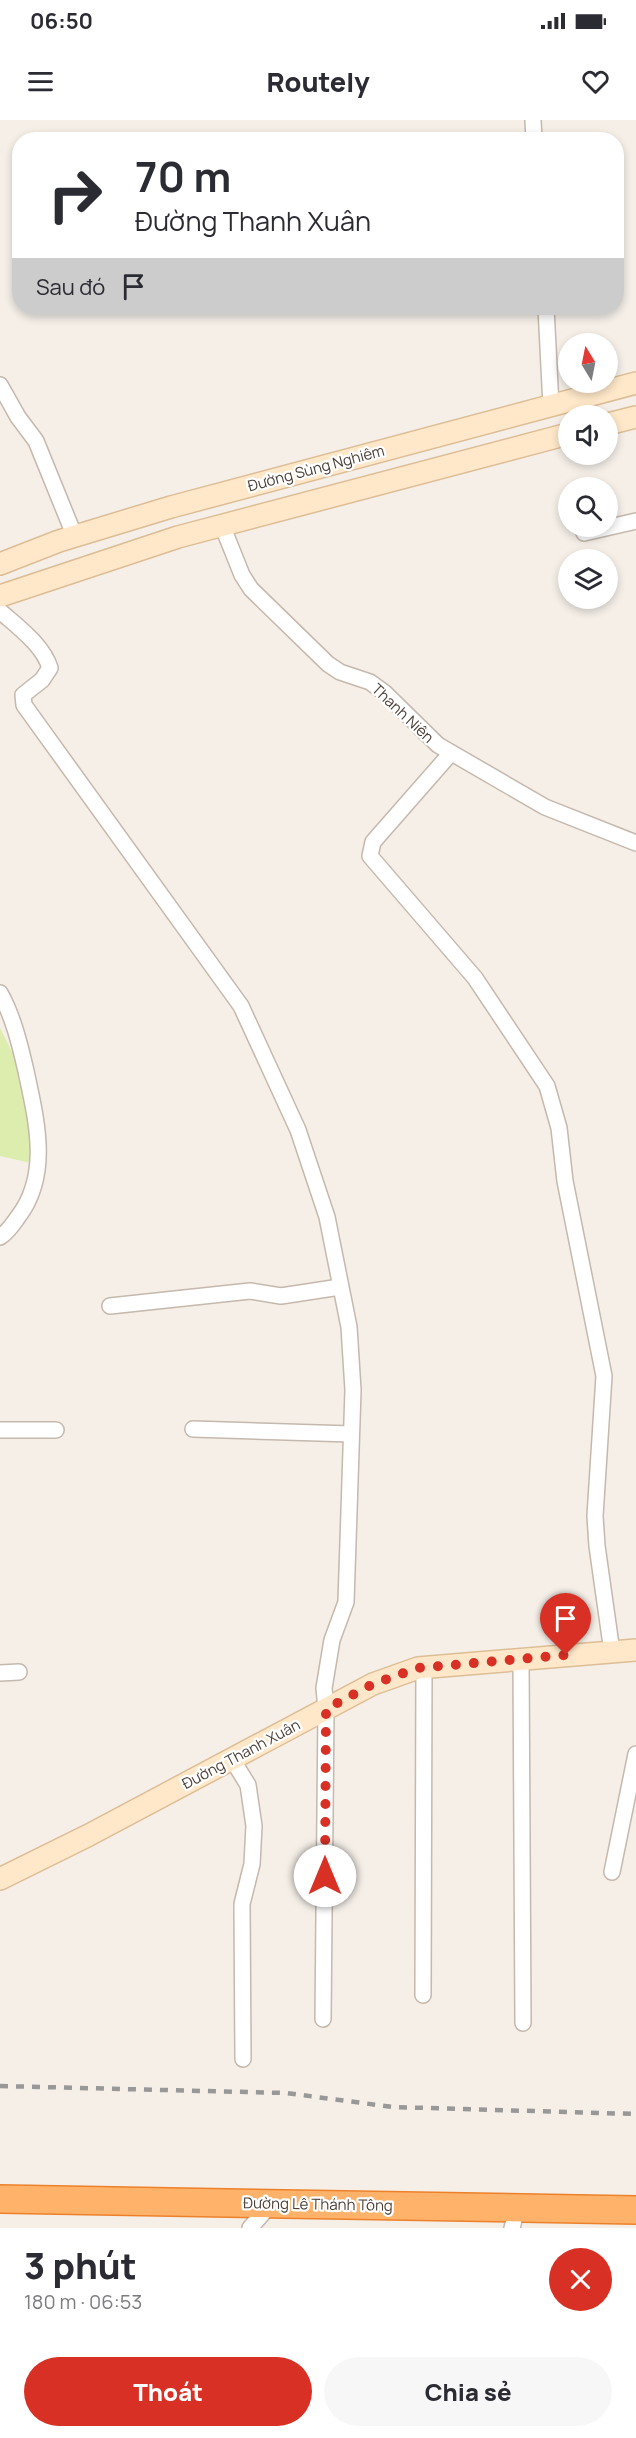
<!DOCTYPE html>
<html lang="vi">
<head>
<meta charset="utf-8">
<style>
	:root { --surface:#fff; --page:#f7f7f7; --text:#2b2b33; --muted:#7c7c81; --accent:#d93025 }
	body { margin:0; font-family:Manrope,sans-serif; background:var(--page); color:var(--text); height:100vh; display:flex; flex-direction:column; font-size:22px; white-space:nowrap }
	* { box-sizing:border-box; margin:0 }
	p { font-size:20px; color:var(--muted) }
	.icon { flex:none; width:33px; height:33px; fill:none; stroke:currentColor; stroke-width:2; stroke-linecap:round; stroke-linejoin:round }
	.map { position:relative; height:2108px; overflow:hidden }
	.sheet { display:flex; flex-direction:column; background:var(--surface); flex:1 }
	.sheet>* { flex:none }
	.hud { position:absolute; left:12px; top:12px; width:612px; height:183px; border-radius:24px; box-shadow:0 3px 9px #0003; background:#fff; color:var(--text); overflow:hidden }
	.needle { width:39px; rotate:350deg }
	.fabs { position:absolute; left:558px; top:213px; display:grid; gap:12px }
	.fabs a { display:grid; place-items:center; width:60px; height:60px; border-radius:50%; background:var(--surface); box-shadow:0 3px 9px #0003; font-size:30px }
	.pin { position:absolute; display:grid; place-items:center; width:51px; height:51px; color:#fff; margin:-62px -26px; border-radius:50% 50% 50% 0; rotate:-45deg; box-shadow:0 0 6px #0007 }
	.pin .icon { rotate:45deg }
	.me { position:absolute; width:66px; margin:-33px; rotate:0deg; stroke-linejoin:round; filter:drop-shadow(0 0 4px #0008) }
	.turn { display:flex; align-items:center; gap:21px; height:126px; padding:0 24px; font-size:27px }
	.turn .icon { width:78px; height:78px; stroke-width:2.5 }
	.turn b { display:block; font-size:42px; line-height:51px }
	.then { display:flex; align-items:center; height:57px; padding:0 24px; background:#0003; gap:12px; font-size:22px }
	.round { display:grid; place-items:center; flex:none; width:63px; height:63px; border-radius:32px; background:var(--page) }
	.headline { display:flex; align-items:center; justify-content:space-between; height:102px; padding:0 24px }
	h1 { font-size:36px; font-weight:800; line-height:45px }
	.primary-button { display:flex; gap:12px; margin-top:auto; padding:12px 24px }
	.primary-button a { flex:1; height:69px; border-radius:36px; background:var(--accent); color:#fff; font-size:24px; font-weight:800; line-height:69px; text-align:center }
	.primary-button a+a { background:var(--page); color:var(--text) }
	.status { display:flex; justify-content:space-between; align-items:center; height:42px; padding:0 30px; background:var(--surface); direction:ltr }
	.status svg { height:16px; fill:currentColor }
	header { display:flex; justify-content:space-between; align-items:center; height:78px; padding:0 24px; background:var(--surface); font-size:27px; font-weight:800 }
	.map>svg:first-child { display:block }
	.green { fill:#dcedad }
	.lines { fill:none; stroke-linecap:round; stroke-linejoin:round }
	.street-casing { stroke:#c5b8ac; stroke-width:18 }
	.secondary-casing { stroke:#ddbd95; stroke-width:24 }
	.highway-casing { stroke:#ed812b; stroke-width:30 }
	.street { stroke:#fff; stroke-width:15 }
	.secondary { stroke:#ffe8c9; stroke-width:21 }
	.highway { stroke:#ffb26a; stroke-width:27 }
	.rail { stroke:#989898; stroke-width:4.5; stroke-dasharray:8 8; stroke-linecap:butt }
	.route { stroke:#d93025; stroke-width:10; stroke-dasharray:0 18 }
	.labels { text-anchor:middle; dominant-baseline:central; stroke-width:4.5; stroke-linejoin:round; paint-order:stroke }
	.street-label { font-size:15px; fill:#4a3e36; stroke:#fff }
</style>
</head>
<body>
<div class="status"><b>06:50</b><svg viewBox="0 0 49 12"><path d="M0 12V9h3v3zM5 12V6h3v6zM10 12V3h3v9zM15 12V0h3v12zM26 1h20v11H26zM47 4h2v5h-2z"/></svg></div>
<header><svg class="icon" aria-label="menu" viewBox="0 0 24 24"><path d="M4 6h16M4 12h16M4 18h16"/></svg>Routely<svg class="icon" aria-label="heart" viewBox="0 0 24 24"><path d="M12 20l-8-8c-3-5 5-10 8-4 3-6 11-1 8 4z"/></svg></header>
<div class="map">
<svg width="636" height="2108" viewBox="0 0 636 2108">
	<rect width="100%" height="100%" fill="#f5efe8"/>
	<!-- green -->
	<polygon class="green" points="0,908 17,942 31,999 31,1043 0,1036"/>
	<g class="lines">
		<!-- street casing -->
		<g class="street-casing">
			<g id="street">
				<polyline points="533,0 534,20"/>
				<polyline points="546,188 551,286"/>
				<polyline points="0,265 18,297 36,321 75,417"/>
				<polyline points="222,405 242,455 251,469 328,544 340,552 370,562 385,573 438,625 545,687 636,723"/>
				<polyline points="584,413 636,401"/>
				<path d="M0 491C18 507 43 525 50 548L42 560 23 575 24 585 241 886 298 1010 327 1097 349 1207 353 1270 346 1482 332 1520 324 1568 326 1589 323 1899"/>
				<polyline points="451,633 373,722 370,736 475,858 547,966 559,1008 565,1061 604,1256 595,1396 597,1426 612,1532"/>
				<path d="M0 873C13 896 20 925 26 951 36 999 51 1054 18 1097 13 1104 8 1112 0 1117"/>
				<polyline points="110,1186 250,1171 281,1176 340,1167"/>
				<polyline points="193,1309 351,1314"/>
				<polyline points="0,1310 56,1310"/>
				<polyline points="521,1539 523,1903"/>
				<polyline points="0,1553 19,1552"/>
				<polyline points="232,1639 248,1665 254,1706 252,1744 242,1784 243,1939"/>
				<polyline points="612,1752 636,1634"/>
				<polyline points="423,1875 424,1548"/>
				<polyline points="250,2108 271,2084"/>
				<polyline points="512,2108 517,2088"/>
			</g>
		</g>
		<!-- secondary casing -->
		<g class="secondary-casing">
			<g id="secondary">
				<polyline points="608,304 636,297"/>
				<polyline points="0,444 59,421 171,387 636,263"/>
				<polyline points="0,476 178,417 568,314"/>
				<polyline points="0,1759 89,1715 373,1564 418,1548 636,1530"/>
			</g>
		</g>
		<!-- highway casing -->
		<g class="highway-casing">
			<polyline id="highway" points="0,2079 636,2090"/>
		</g>
		<!-- street -->
		<use href="#street" class="street"/>
		<!-- secondary -->
		<use href="#secondary" class="secondary"/>
		<!-- highway -->
		<use href="#highway" class="highway"/>
		<!-- rail -->
		<polyline class="rail" points="0,1966 286,1973 393,1987 636,1994"/>
	</g>
	<g class="lines">
		<!-- route -->
		<polyline class="route" points="325,1756 326,1589 373,1564 418,1548 566,1535"/>
	</g>
	<g class="labels">
		<!-- street labels -->
		<g class="street-label">
			<text transform="translate(316 348) rotate(-15)">Đường Sùng Nghiêm</text>
			<text transform="translate(403 593) rotate(43)">Thanh Niên</text>
			<text transform="translate(241 1634) rotate(-28)">Đường Thanh Xuân</text>
			<text transform="translate(318 2084) rotate(1)">Đường Lê Thánh Tông</text>
		</g>
	</g>
</svg>
<div class="fabs">
<a><svg class="needle" viewBox="-14 -14 28 28"><path d="M0-13l5 13h-10z" fill="#e53935"/><path d="M0 13l5-13h-10z" fill="#7c7c81"/></svg></a>
<a><svg class="icon" aria-label="sound" viewBox="0 0 24 24"><path d="M4 9h4l5-4v14l-5-4H4zM17 9q2 3 0 6"/></svg></a>
<a><svg class="icon" aria-label="search" viewBox="0 0 24 24"><circle cx="10" cy="10" r="6"/><path d="M15 15l6 6"/></svg></a>
<a><svg class="icon" aria-label="layers" viewBox="0 0 24 24"><path d="M12 4l9 5-9 5-9-5zM3 14l9 5 9-5"/></svg></a>
</div>
<div class="pin" style="left:566px;top:1535px;background:#d93025"><svg class="icon" aria-label="arrive" viewBox="0 0 24 24"><path d="M6 21V4h12l-3 4 3 4H6"/></svg></div>
<svg class="me" style="left:325px;top:1756px" viewBox="-20 -20 40 40"><circle r="19" fill="#fff"/><path d="M0-13L10 11 0 6-10 11z" fill="#d93025"/></svg>
<div class="hud">
<div class="turn"><svg class="icon" aria-label="right" viewBox="0 0 24 24"><path d="M7 20v-9h11M14 6l5 5-5 5"/></svg><div><b>70 m</b>Đường Thanh Xuân</div></div>
<div class="then">Sau đó<svg class="icon" aria-label="arrive" viewBox="0 0 24 24"><path d="M6 21V4h12l-3 4 3 4H6"/></svg></div>
</div>
</div>
<section class="sheet">
<div class="headline"><div><h1>3 phút</h1><p>180 m · 06:53</p></div><a class="round" style="background:#d93025;color:#fff"><svg class="icon" aria-label="close" viewBox="0 0 24 24"><path d="M6 6l12 12M18 6L6 18"/></svg></a></div>
<div class="primary-button"><a>Thoát</a><a>Chia sẻ</a></div>
</section>
</body>
</html>
